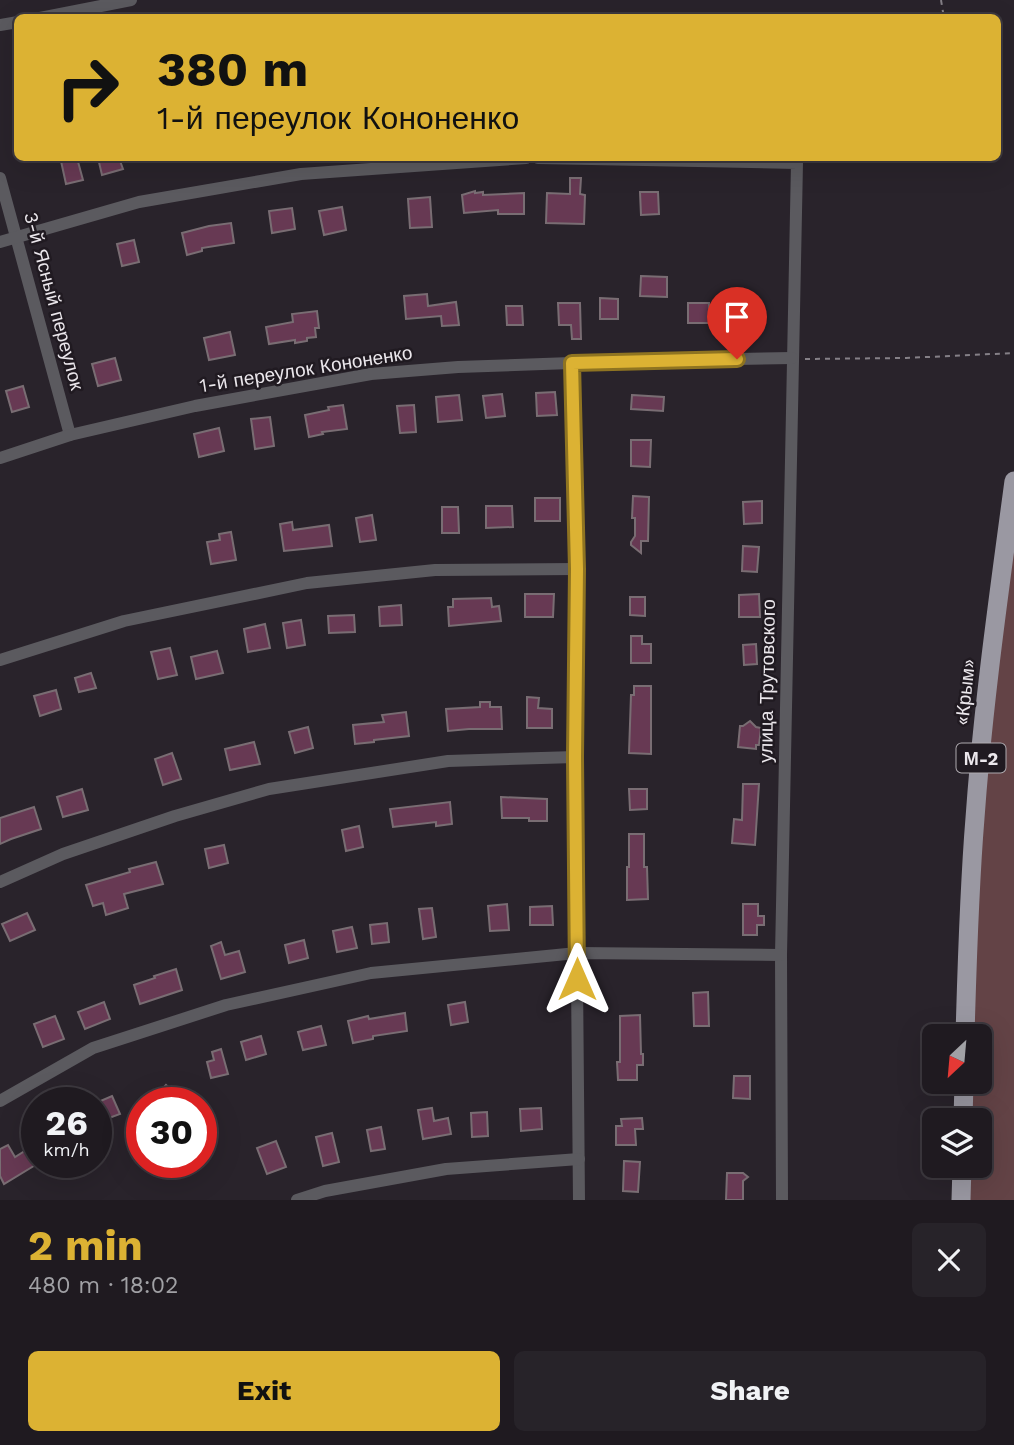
<!DOCTYPE html>
<html lang="en">
<head>
<meta charset="utf-8">
<style>
	:root { --surface:#1f1a20; --page:#272329; --text:#f1f3f6; --muted:#a1a1a5; --line:#3c383e; --accent:#dcb233 }
	body { margin:0; font-family:"Work Sans",sans-serif; background:var(--page); color:var(--text); height:100vh; display:flex; flex-direction:column; font-size:26px; white-space:nowrap }
	* { box-sizing:border-box; margin:0 }
	p { font-size:23px; color:var(--muted) }
	.icon { flex:none; width:38px; height:38px; fill:none; stroke:currentColor; stroke-width:2; stroke-linecap:round; stroke-linejoin:round }
	.map { position:relative; height:1200px; overflow:hidden }
	.drawer { display:flex; flex-direction:column; background:var(--surface); flex:1 }
	.drawer>* { flex:none }
	.banner { position:absolute; left:14px; top:14px; width:987px; height:147px; border-radius:10px; box-shadow:0 7px 28px #0002,0 0 0 2px var(--line); background:#dcb233; color:#111; overflow:hidden }
	.needle { width:46px; rotate:206deg }
	.buttons { position:absolute; left:922px; top:1024px; display:grid; gap:14px }
	.buttons a { display:grid; place-items:center; width:70px; height:70px; border-radius:10px; background:var(--surface); box-shadow:0 7px 28px #0002,0 0 0 2px var(--line); font-size:35px }
	.speed { position:absolute; left:21px; top:1087px; display:flex; gap:14px; font-size:35px; font-weight:700; text-align:center }
	.speed>* { display:grid; place-content:center; width:91px; height:91px; border-radius:50%; background:var(--surface); box-shadow:0 7px 28px #0002,0 0 0 2px var(--line); line-height:1 }
	.speed small { font-size:18px; font-weight:400 }
	.speed .limit { border:10px solid #d22; background:#fff; color:#111 }
	.pin { position:absolute; display:grid; place-items:center; width:60px; height:60px; color:#fff; margin:-72px -30px; border-radius:50% 50% 50% 0; rotate:-45deg; box-shadow:0 0 7px #0007 }
	.pin .icon { rotate:45deg }
	.me { position:absolute; width:77px; margin:-38px; rotate:0deg; stroke-linejoin:round; filter:drop-shadow(0 0 5px #0008) }
	.turn { display:flex; align-items:center; gap:24px; height:147px; padding:0 28px; font-size:32px }
	.turn .icon { width:91px; height:91px; stroke-width:2.5 }
	.turn b { display:block; font-size:49px; line-height:60px }
	.round { display:grid; place-items:center; flex:none; width:74px; height:74px; border-radius:10px; background:var(--page) }
	.summary { display:flex; align-items:center; justify-content:space-between; height:119px; padding:0 28px }
	h1 { font-size:42px; font-weight:700; line-height:52px; color:var(--accent) }
	.button { display:flex; gap:14px; margin-top:auto; padding:14px 28px }
	.button a { flex:1; height:80px; border-radius:10px; background:var(--accent); color:#111; font-size:28px; font-weight:700; line-height:80px; text-align:center }
	.button a+a { background:var(--page); color:var(--text) }
	.map>svg:first-child { display:block }
	.green { fill:#634346 }
	.building { fill:#673953; stroke:#796d73; stroke-width:2 }
	.lines { fill:none; stroke-linecap:round; stroke-linejoin:round }
	.path { stroke:#858087; stroke-width:2; stroke-dasharray:5 5; stroke-linecap:butt }
	.minor { stroke:#5b5a5f; stroke-width:12 }
	.trunk { stroke:#9a98a2; stroke-width:19 }
	.route-casing { stroke:#8f7421; stroke-width:18 }
	.route { stroke:#dcb233; stroke-width:12 }
	.labels { text-anchor:middle; dominant-baseline:central; stroke-width:5; stroke-linejoin:round; paint-order:stroke }
	.shield { fill:#201a21; stroke:#aeaaaf; stroke-width:2 }
	.shield-label { font-size:18px; font-weight:bold; fill:#ebe7ec }
	.street-label { font-size:19px; fill:#ebe7ec; stroke:#201a21 }
</style>
</head>
<body>
<div class="map">
<svg width="1014" height="1200" viewBox="0 0 1014 1200">
	<rect width="100%" height="100%" fill="#29232b"/>
	<!-- green -->
	<polygon class="green" points="1014,481 1014,1200 961,1200 962,1166 980,1166 980,1120 963,1120 964,1082 980,1082 980,1036 965,1036 968,943"/>
	<!-- building -->
	<g class="building">
		<polygon points="77,158 83,180 66,184 61,161"/>
		<polygon points="98,158 119,158 123,169 102,175"/>
		<polygon points="570,178 581,178 580,194 585,195 584,224 546,223 547,193 570,194"/>
		<polygon points="475,191 475,193 483,192 483,195 524,193 524,214 498,214 498,210 464,213 462,195"/>
		<polygon points="640,192 658,192 659,214 641,215"/>
		<polygon points="430,197 432,227 410,228 408,199"/>
		<polygon points="342,207 346,230 324,235 319,211"/>
		<polygon points="292,208 295,229 272,233 269,211"/>
		<polygon points="231,223 234,243 202,248 202,251 187,255 182,233 209,226"/>
		<polygon points="134,240 139,262 122,266 117,244"/>
		<polygon points="641,276 667,277 667,297 640,296"/>
		<polygon points="427,294 428,306 456,302 459,325 442,326 441,316 406,319 404,296"/>
		<polygon points="600,298 618,299 618,319 600,319"/>
		<polygon points="757,300 758,324 741,324 740,301"/>
		<polygon points="558,303 580,303 581,339 572,339 571,325 559,325"/>
		<rect x="688" y="303" width="21" height="20"/>
		<polygon points="506,306 522,306 523,325 507,325"/>
		<polygon points="317,311 319,328 315,328 316,337 307,338 307,341 295,343 295,340 269,344 266,327 293,322 292,314"/>
		<polygon points="230,332 235,355 209,360 204,338"/>
		<polygon points="115,358 121,380 98,386 92,364"/>
		<polygon points="23,386 29,407 12,412 6,391"/>
		<polygon points="555,392 557,415 537,416 536,393"/>
		<polygon points="502,394 505,416 486,418 483,396"/>
		<polygon points="459,395 462,420 438,422 436,397"/>
		<polygon points="632,395 664,397 663,411 631,409"/>
		<polygon points="343,405 347,429 322,432 323,434 309,437 305,415 329,410 328,407"/>
		<polygon points="414,405 416,432 400,433 397,406"/>
		<polygon points="270,417 274,446 255,449 251,419"/>
		<polygon points="219,428 224,451 199,457 194,434"/>
		<polygon points="631,440 651,440 650,467 631,466"/>
		<polygon points="633,496 649,497 648,541 641,541 641,553 631,545 631,542 635,536 635,518 632,518"/>
		<rect x="535" y="498" width="25" height="23"/>
		<polygon points="762,501 762,523 744,524 743,502"/>
		<polygon points="486,506 512,506 513,527 486,528"/>
		<polygon points="442,507 458,507 459,533 442,533"/>
		<polygon points="372,515 376,540 360,542 356,518"/>
		<polygon points="292,522 293,530 329,525 332,546 284,551 280,524"/>
		<polygon points="231,532 236,560 211,564 207,542 220,540 219,534"/>
		<polygon points="743,546 759,547 757,572 742,571"/>
		<polygon points="525,594 554,594 553,617 525,617"/>
		<polygon points="759,594 760,617 739,617 739,595"/>
		<polygon points="630,597 645,597 645,616 630,615"/>
		<polygon points="491,598 492,607 499,606 501,621 449,626 448,607 453,607 453,599"/>
		<polygon points="401,605 402,625 380,626 379,607"/>
		<polygon points="354,615 355,632 329,633 328,616"/>
		<polygon points="301,620 305,645 287,648 283,623"/>
		<polygon points="265,624 270,648 248,652 244,629"/>
		<polygon points="631,636 642,636 642,644 651,644 651,663 631,663"/>
		<polygon points="756,644 757,664 744,665 743,645"/>
		<polygon points="170,648 177,675 158,679 151,652"/>
		<polygon points="217,651 223,673 196,679 191,657"/>
		<polygon points="91,673 96,688 79,692 75,678"/>
		<polygon points="634,686 651,686 651,754 629,753 631,695 634,695"/>
		<polygon points="56,690 61,709 40,716 34,696"/>
		<polygon points="527,697 539,698 538,708 552,709 552,728 527,728"/>
		<polygon points="480,702 490,702 490,707 501,707 502,729 469,729 448,731 446,709 480,707"/>
		<polygon points="406,712 409,736 374,740 374,742 355,744 353,725 384,722 382,715"/>
		<polygon points="750,721 756,727 761,728 759,745 756,745 756,749 738,747 740,726 743,726"/>
		<polygon points="308,727 313,748 295,753 289,732"/>
		<polygon points="254,742 260,764 230,770 225,749"/>
		<polygon points="172,753 181,779 163,785 155,759"/>
		<polygon points="743,784 759,784 755,845 732,843 734,819 742,820"/>
		<polygon points="82,789 88,810 63,817 57,797"/>
		<polygon points="629,789 647,789 647,809 630,810"/>
		<polygon points="501,797 547,799 547,821 529,821 529,818 502,818"/>
		<polygon points="450,802 452,824 436,826 436,822 393,827 390,809"/>
		<polygon points="34,807 41,829 11,839 0,844 0,818"/>
		<polygon points="359,826 363,847 346,851 342,830"/>
		<polygon points="629,834 644,834 644,867 647,867 648,899 627,900 627,867 629,867"/>
		<polygon points="224,845 228,863 209,868 205,849"/>
		<polygon points="156,862 163,884 124,894 128,908 106,915 103,903 93,906 86,885 130,872 129,869"/>
		<polygon points="507,904 509,930 490,931 488,906"/>
		<polygon points="743,904 758,904 758,916 764,916 764,925 757,925 757,935 743,935"/>
		<polygon points="552,906 553,925 530,925 530,907"/>
		<polygon points="432,908 436,937 423,939 419,909"/>
		<polygon points="27,913 35,930 10,941 2,924"/>
		<polygon points="387,923 389,942 372,944 370,925"/>
		<polygon points="352,927 357,948 337,952 333,931"/>
		<polygon points="304,940 308,958 289,963 285,945"/>
		<polygon points="221,942 225,955 239,951 245,972 221,979 211,946"/>
		<polygon points="176,969 182,990 140,1004 134,985 155,978 154,976"/>
		<polygon points="708,992 709,1026 694,1026 693,993"/>
		<polygon points="104,1002 110,1019 85,1029 78,1012"/>
		<polygon points="465,1002 468,1022 451,1025 448,1005"/>
		<polygon points="405,1013 407,1031 373,1036 373,1039 353,1043 348,1021 368,1016 369,1019"/>
		<polygon points="640,1015 641,1054 643,1054 643,1065 637,1065 637,1080 618,1080 617,1062 620,1062 620,1016"/>
		<polygon points="55,1016 64,1039 43,1047 34,1024"/>
		<polygon points="321,1026 326,1045 303,1050 298,1032"/>
		<polygon points="261,1036 266,1054 246,1060 241,1042"/>
		<polygon points="221,1049 228,1074 211,1078 207,1062 214,1060 212,1052"/>
		<polygon points="734,1076 750,1076 750,1099 733,1098"/>
		<polygon points="166,1085 185,1102 163,1102 156,1096"/>
		<polygon points="112,1096 120,1114 101,1121 96,1110 96,1103"/>
		<polygon points="432,1108 434,1121 448,1118 451,1134 423,1139 418,1110"/>
		<polygon points="541,1108 542,1129 521,1131 520,1109"/>
		<polygon points="487,1112 488,1136 472,1137 471,1113"/>
		<polygon points="642,1118 643,1129 635,1129 636,1145 616,1145 616,1126 622,1126 621,1119"/>
		<polygon points="37,1127 37,1164 4,1184 0,1176 0,1149 8,1145 15,1157 31,1147 23,1135"/>
		<polygon points="381,1127 385,1149 371,1151 367,1130"/>
		<polygon points="332,1133 339,1162 323,1166 316,1137"/>
		<polygon points="276,1141 286,1167 267,1174 257,1148"/>
		<polygon points="624,1161 640,1162 638,1192 623,1191"/>
		<polygon points="727,1173 743,1173 748,1177 743,1181 743,1200 726,1200"/>
	</g>
	<g class="lines">
		<!-- path -->
		<g class="path">
			<polyline points="941,0 944,18"/>
			<polyline points="805,359 906,358 1014,353"/>
		</g>
		<!-- minor -->
		<g class="minor">
			<polyline points="40,18 131,0"/>
			<polyline points="0,25 18,22"/>
			<polyline points="538,158 797,163 781,955 782,1200"/>
			<polyline points="0,178 70,435"/>
			<polyline points="0,242 139,202 301,174 526,158"/>
			<polyline points="572,363 577,569 575,757 579,1200"/>
			<polyline points="0,458 70,435 195,406 371,374 458,367 627,361 792,358"/>
			<polyline points="0,660 124,621 307,583 435,570 577,569"/>
			<polyline points="0,882 63,854 175,816 269,789 448,761 575,757"/>
			<polyline points="0,1101 93,1048 226,1005 371,973 577,953 781,955"/>
			<polyline points="297,1200 325,1191 446,1169 579,1159"/>
		</g>
		<!-- trunk -->
		<g class="trunk">
			<path d="M965 1036C967 963 969 891 975 818 983 705 999 593 1014 481"/>
			<polyline points="963,1120 964,1082"/>
			<polyline points="961,1200 962,1166"/>
		</g>
	</g>
	<g class="lines">
		<!-- route casing -->
		<g class="route-casing">
			<polyline id="route" points="577,979 575,757 577,569 572,363 737,359"/>
		</g>
		<!-- route -->
		<use href="#route" class="route"/>
	</g>
	<g class="labels">
		<!-- shield labels -->
		<rect class="shield" x="956.5" y="743.5" width="49" height="29" rx="5"/>
		<g class="shield-label">
			<text x="981" y="758">М-2</text>
		</g>
		<!-- street labels -->
		<g class="street-label">
			<text transform="translate(54 301) rotate(75)">3-й Ясный переулок</text>
			<text transform="translate(306 369) rotate(-9)">1-й переулок Кононенко</text>
			<text transform="translate(767 681) rotate(-89)">улица Трутовского</text>
			<text transform="translate(965 692) rotate(-84)">«Крым»</text>
		</g>
	</g>
</svg>
<div class="buttons">
<a><svg class="needle" viewBox="-14 -14 28 28"><path d="M0-13l5 13h-10z" fill="#e53935"/><path d="M0 13l5-13h-10z" fill="#a1a1a5"/></svg></a>
<a><svg class="icon" aria-label="layers" viewBox="0 0 24 24"><path d="M12 4l9 5-9 5-9-5zM3 14l9 5 9-5"/></svg></a>
</div>
<div class="speed"><div>26<small>km/h</small></div><div class="limit">30</div></div>
<div class="pin" style="left:737px;top:359px;background:#d93025"><svg class="icon" aria-label="arrive" viewBox="0 0 24 24"><path d="M6 21V4h12l-3 4 3 4H6"/></svg></div>
<svg class="me" style="left:577px;top:979px" viewBox="-20 -20 40 40"><path d="M0-17L14 15 0 8-14 15z" fill="#dcb233" stroke="#fff" stroke-width="4"/></svg>
<div class="banner">
<div class="turn"><svg class="icon" aria-label="right" viewBox="0 0 24 24"><path d="M7 20v-9h11M14 6l5 5-5 5"/></svg><div><b>380 m</b>1-й переулок Кононенко</div></div>
</div>
</div>
<section class="drawer">
<div class="summary"><div><h1>2 min</h1><p>480 m · 18:02</p></div><a class="round"><svg class="icon" aria-label="close" viewBox="0 0 24 24"><path d="M6 6l12 12M18 6L6 18"/></svg></a></div>
<div class="button"><a>Exit</a><a>Share</a></div>
</section>
</body>
</html>
